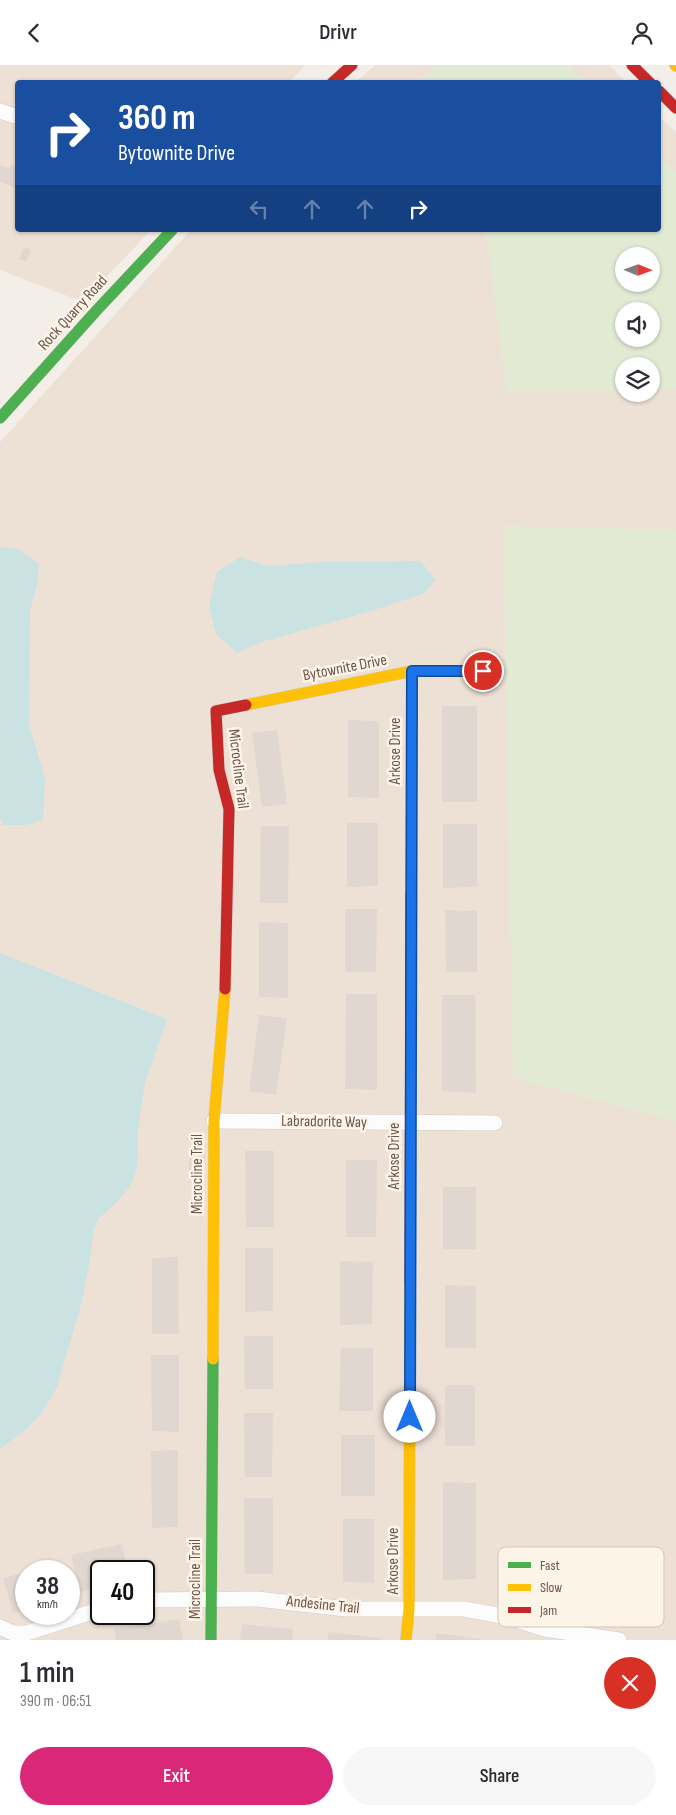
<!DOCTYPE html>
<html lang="en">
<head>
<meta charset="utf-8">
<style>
	:root { --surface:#fff; --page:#f7f7f7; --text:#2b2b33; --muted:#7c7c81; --accent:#db2777 }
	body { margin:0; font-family:"Sofia Sans Condensed",sans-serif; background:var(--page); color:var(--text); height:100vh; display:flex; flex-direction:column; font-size:19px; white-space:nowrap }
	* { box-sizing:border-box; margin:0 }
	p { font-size:16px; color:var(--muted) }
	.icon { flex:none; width:28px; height:28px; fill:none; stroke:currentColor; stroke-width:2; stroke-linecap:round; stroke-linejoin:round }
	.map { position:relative; height:1575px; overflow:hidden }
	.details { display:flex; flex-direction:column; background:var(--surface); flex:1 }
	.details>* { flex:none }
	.hud { position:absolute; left:15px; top:15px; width:646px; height:152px; border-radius:5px; box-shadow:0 1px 4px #0004; background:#1a4fa0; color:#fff; overflow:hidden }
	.needle { width:32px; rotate:91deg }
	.fabs { position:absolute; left:615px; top:182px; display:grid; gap:10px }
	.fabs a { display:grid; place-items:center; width:45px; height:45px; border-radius:50%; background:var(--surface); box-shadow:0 1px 4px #0004; font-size:25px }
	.speed { position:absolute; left:15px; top:1495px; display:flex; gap:10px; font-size:25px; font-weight:700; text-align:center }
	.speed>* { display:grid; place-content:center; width:65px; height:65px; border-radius:50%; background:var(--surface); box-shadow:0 1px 4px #0004; line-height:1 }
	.speed small { font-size:12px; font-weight:400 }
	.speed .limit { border:2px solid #111; border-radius:8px; background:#fff; color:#111 }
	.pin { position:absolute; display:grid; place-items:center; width:42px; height:42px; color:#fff; margin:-21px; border:2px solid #fff; border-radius:50%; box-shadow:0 1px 5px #0007 }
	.me { position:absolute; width:55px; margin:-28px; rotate:0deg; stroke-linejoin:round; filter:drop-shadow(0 0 4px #0008) }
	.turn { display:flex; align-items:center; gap:18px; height:105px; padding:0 20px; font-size:22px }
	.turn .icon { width:65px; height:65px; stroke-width:2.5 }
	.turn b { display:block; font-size:35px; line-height:42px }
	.lanes { display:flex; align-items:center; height:48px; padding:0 20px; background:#0003; justify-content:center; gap:25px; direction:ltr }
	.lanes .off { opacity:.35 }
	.round { display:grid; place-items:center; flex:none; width:52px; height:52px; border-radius:26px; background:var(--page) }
	.summary { display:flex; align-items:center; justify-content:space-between; height:85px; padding:0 20px }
	h1 { font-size:30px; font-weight:600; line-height:38px }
	.button { display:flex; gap:10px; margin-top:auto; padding:10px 20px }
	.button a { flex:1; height:58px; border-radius:30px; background:var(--accent); color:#fff; font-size:20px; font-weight:600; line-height:58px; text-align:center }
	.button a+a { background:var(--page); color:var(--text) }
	header { display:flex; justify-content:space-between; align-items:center; height:65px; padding:0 20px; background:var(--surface); font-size:22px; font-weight:600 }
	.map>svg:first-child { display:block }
	.residential { fill:#ede1d6; fill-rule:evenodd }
	.green { fill:#e2ead4; fill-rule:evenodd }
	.water { fill:#cbe2e3 }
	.building { fill:#e0d7d0 }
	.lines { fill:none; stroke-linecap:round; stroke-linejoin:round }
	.street-casing { stroke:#d1cac3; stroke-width:16 }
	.fast-casing { stroke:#d3cbc4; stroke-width:12 }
	.slow-casing { stroke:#d3cbc4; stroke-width:12 }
	.jam-casing { stroke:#d3cbc4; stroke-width:12 }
	.street { stroke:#fdfcfc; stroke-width:15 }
	.fast { stroke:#4caf50; stroke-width:11 }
	.slow { stroke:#ffc107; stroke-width:11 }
	.jam { stroke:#c62828; stroke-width:11 }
	.route-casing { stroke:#114b97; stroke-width:12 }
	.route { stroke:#1a73e8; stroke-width:9 }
	.labels { text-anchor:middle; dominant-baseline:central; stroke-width:5; stroke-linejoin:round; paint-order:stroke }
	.street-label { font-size:16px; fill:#6f564b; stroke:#fdf4e8 }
	.key { fill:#fdf4e8; stroke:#d2c5b9; stroke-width:1 }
	.key-label { font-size:14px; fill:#6f564b }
</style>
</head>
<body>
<header><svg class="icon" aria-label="back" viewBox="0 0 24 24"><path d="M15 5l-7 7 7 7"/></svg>Drivr<svg class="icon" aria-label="person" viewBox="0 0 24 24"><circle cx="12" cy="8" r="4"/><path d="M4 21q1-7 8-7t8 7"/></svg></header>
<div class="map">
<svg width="676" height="1575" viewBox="0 0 676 1575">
	<rect width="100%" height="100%" fill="#f4eee8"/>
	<!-- residential -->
	<g class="residential">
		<polygon points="0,0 306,0 289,17 18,18 18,165 151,165 83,237 0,205"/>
		<polygon points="375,0 609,0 626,17 355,18"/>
		<path d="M659 51 676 67V1575H0V377L191 165H659ZM624 191H651V219H624ZM624 246H651V274H624ZM624 301H651V329H624ZM26 1506H69V1549H26ZM101 1506H144V1549H101Z"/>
	</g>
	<!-- green -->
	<g class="green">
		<polygon points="438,0 569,0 584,17 417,17"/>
		<path d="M659 91 676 106V325H651V301H624V326L507 327 489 190 484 165H659ZM624 191H651V219H624ZM624 246H651V274H624Z"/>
		<polygon points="503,461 676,465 676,1056 513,1013"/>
	</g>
	<!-- water -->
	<g class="water">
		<polygon points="0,482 18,484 39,499 38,516 30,546 29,659 45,714 43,755 26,760 3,760 0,753"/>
		<polygon points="240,492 268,501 322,497 421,496 435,515 425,528 375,545 265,576 237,588 216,569 209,541 217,507"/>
		<polygon points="0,888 167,954 145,1018 138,1065 137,1103 133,1115 128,1124 115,1139 98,1154 94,1164 88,1207 81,1240 57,1322 43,1346 30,1361 0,1384"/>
	</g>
	<!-- building -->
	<g class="building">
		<polygon points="0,100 9,103 11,100 18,103 18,124 0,117"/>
		<polygon points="24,182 31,185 26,197 19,194"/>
		<rect x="442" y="641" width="35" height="96"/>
		<polygon points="348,655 379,656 379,733 348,732"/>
		<polygon points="277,665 287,739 262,742 252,668"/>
		<polygon points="347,758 378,758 378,821 347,822"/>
		<polygon points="443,759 477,759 477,822 443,823"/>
		<polygon points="261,761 289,761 288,838 260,838"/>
		<polygon points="345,844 377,844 376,907 345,907"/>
		<polygon points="445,845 477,846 477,907 446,907"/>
		<polygon points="259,857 288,858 288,933 259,932"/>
		<polygon points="346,929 377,929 377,1025 345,1024"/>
		<polygon points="442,930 475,930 476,1028 442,1026"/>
		<polygon points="259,950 287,953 276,1030 249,1026"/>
		<polygon points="245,1086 274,1086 274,1162 246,1162"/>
		<polygon points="189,1088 205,1088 204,1107 189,1107"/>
		<polygon points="346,1095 377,1095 376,1172 346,1172"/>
		<rect x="443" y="1122" width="33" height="62"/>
		<polygon points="245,1183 273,1183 273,1246 245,1247"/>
		<polygon points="178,1192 179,1269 152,1269 152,1193"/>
		<polygon points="340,1196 373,1197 372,1259 340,1260"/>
		<polygon points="445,1220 476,1221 476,1283 445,1283"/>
		<polygon points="244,1271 273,1271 273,1324 245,1324"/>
		<polygon points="341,1283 373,1283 373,1346 339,1346"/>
		<polygon points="151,1290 179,1290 179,1367 152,1366"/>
		<rect x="445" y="1320" width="30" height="61"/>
		<polygon points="244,1348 273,1348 272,1412 245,1412"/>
		<rect x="341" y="1370" width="34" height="61"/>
		<polygon points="178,1385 178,1462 152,1463 151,1386"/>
		<polygon points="443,1417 476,1418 476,1514 443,1515"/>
		<polygon points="244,1433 273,1433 273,1509 245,1509"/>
		<polygon points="343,1454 374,1454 374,1518 343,1517"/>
		<polygon points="122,1479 128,1506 101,1506 101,1522 80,1527 71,1490"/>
		<polygon points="53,1500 55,1506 32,1506"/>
		<polygon points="26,1507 26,1545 13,1548 3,1513"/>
		<polygon points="179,1554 183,1575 116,1575 114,1564"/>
		<polygon points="242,1559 293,1564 292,1575 240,1575"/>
		<polygon points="328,1567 380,1573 380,1575 328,1575"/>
		<polygon points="436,1568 481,1574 481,1575 436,1575"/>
	</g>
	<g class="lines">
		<!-- street casing -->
		<g class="street-casing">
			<g id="street">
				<polyline points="0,46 18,52"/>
				<polyline points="214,1056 495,1058"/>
				<polyline points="144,1535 257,1534 347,1544 464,1544 508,1552 544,1564 619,1575"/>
				<polyline points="0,1562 13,1568 27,1568 101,1544"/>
			</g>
		</g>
		<!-- fast casing -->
		<g class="fast-casing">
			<g id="fast">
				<polyline points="0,353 96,246 172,165"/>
				<polyline points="211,1575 213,1294"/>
			</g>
		</g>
		<!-- slow casing -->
		<g class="slow-casing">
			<g id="slow">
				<polyline points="675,0 676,1"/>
				<polyline points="246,640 412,606 483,606"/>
				<polyline points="411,829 412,606"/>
				<polyline points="213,1294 214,1056 225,924"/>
				<polyline points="406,1575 409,1544 410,1218"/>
			</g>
		</g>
		<!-- jam casing -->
		<g class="jam-casing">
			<g id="jam">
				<polyline points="632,0 650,18"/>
				<polyline points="332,18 352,0"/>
				<polyline points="659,26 676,43"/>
				<polyline points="225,924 229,744 219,705 216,646 246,640"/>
				<polyline points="410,1218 411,829"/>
			</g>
		</g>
		<!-- street -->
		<use href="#street" class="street"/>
		<!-- fast -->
		<use href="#fast" class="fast"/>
		<!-- slow -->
		<use href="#slow" class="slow"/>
		<!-- jam -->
		<use href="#jam" class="jam"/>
	</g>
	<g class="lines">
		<!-- route casing -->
		<g class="route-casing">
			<polyline id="route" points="410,1352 412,606 483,606"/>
		</g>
		<!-- route -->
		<use href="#route" class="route"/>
	</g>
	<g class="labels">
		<!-- street labels -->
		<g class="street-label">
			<text transform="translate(73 248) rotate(-48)">Rock Quarry Road</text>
			<text transform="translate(345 603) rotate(-11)">Bytownite Drive</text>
			<text transform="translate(395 686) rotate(-90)">Arkose Drive</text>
			<text transform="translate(238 704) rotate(83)">Microcline Trail</text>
			<text transform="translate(324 1057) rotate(1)">Labradorite Way</text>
			<text transform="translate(394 1091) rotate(-90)">Arkose Drive</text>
			<text transform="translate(197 1109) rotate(-90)">Microcline Trail</text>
			<text transform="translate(393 1496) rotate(-90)">Arkose Drive</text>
			<text transform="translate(195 1514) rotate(-90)">Microcline Trail</text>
			<text transform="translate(323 1540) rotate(6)">Andesine Trail</text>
		</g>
	</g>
	<!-- legend -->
	<rect x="498" y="1482" width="166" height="80" rx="8" class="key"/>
	<rect x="508" y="1497" width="23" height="6" fill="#4caf50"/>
	<rect x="508" y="1519" width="23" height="7" fill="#ffc107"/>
	<rect x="508" y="1542" width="23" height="6" fill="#c62828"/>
	<g class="key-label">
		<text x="540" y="1505">Fast</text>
		<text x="540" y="1527">Slow</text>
		<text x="540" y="1550">Jam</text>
	</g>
</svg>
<div class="fabs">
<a><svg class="needle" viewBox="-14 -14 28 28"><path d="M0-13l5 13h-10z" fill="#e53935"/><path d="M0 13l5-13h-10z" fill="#7c7c81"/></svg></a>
<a><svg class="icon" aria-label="sound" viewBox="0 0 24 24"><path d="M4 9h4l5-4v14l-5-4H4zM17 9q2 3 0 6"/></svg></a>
<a><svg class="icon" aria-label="layers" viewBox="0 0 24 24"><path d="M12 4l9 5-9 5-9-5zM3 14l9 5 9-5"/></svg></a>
</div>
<div class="speed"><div>38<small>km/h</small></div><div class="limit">40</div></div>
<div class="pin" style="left:483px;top:606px;background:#d93025"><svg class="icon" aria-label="arrive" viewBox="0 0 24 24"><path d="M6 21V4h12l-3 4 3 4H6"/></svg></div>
<svg class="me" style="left:410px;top:1352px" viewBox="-20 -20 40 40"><circle r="19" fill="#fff"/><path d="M0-13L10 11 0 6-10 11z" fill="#1a73e8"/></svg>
<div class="hud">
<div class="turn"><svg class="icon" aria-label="right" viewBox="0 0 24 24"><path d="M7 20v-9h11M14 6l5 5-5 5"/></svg><div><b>360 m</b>Bytownite Drive</div></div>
<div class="lanes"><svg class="icon off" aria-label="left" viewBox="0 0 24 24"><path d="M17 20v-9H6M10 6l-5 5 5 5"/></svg><svg class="icon off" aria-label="ahead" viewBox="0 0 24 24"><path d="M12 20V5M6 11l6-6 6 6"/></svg><svg class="icon off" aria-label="ahead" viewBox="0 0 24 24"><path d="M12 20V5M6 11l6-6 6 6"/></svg><svg class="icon" aria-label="right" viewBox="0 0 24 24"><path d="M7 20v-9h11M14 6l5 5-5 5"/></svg></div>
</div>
</div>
<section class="details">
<div class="summary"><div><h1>1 min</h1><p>390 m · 06:51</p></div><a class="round" style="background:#d93025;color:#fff"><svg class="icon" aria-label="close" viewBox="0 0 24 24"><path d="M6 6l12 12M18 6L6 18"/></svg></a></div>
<div class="button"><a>Exit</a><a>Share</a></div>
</section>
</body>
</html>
